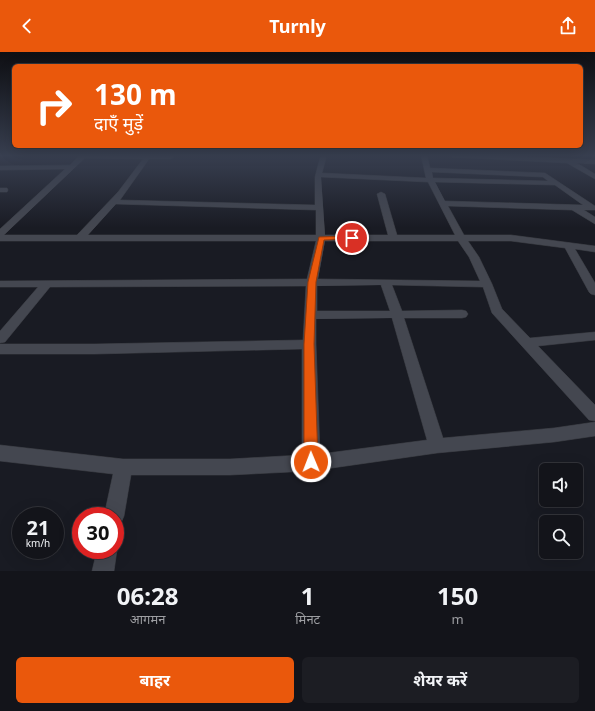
<!DOCTYPE html>
<html lang="hi">
<head>
<meta charset="utf-8">
<style>
	:root { --surface:#13141a; --page:#1c1d23; --text:#f1f3f6; --muted:#9d9ea2; --line:#323339; --accent:#ea580c }
	body { margin:0; font-family:"Noto Sans","Noto Sans Devanagari",sans-serif; background:var(--page); color:var(--text); height:100vh; display:flex; flex-direction:column; font-size:15px; white-space:nowrap }
	* { box-sizing:border-box; margin:0 }
	p { font-size:13px; color:var(--muted) }
	.icon { flex:none; width:22px; height:22px; fill:none; stroke:currentColor; stroke-width:2; stroke-linecap:round; stroke-linejoin:round }
	.map { position:relative; height:519px; overflow:hidden }
	.sheet { display:flex; flex-direction:column; background:var(--surface); flex:1 }
	.sheet>* { flex:none }
	.top-card { position:absolute; left:12px; top:12px; width:571px; height:84px; border-radius:6px; box-shadow:0 4px 16px #0002,0 0 0 1px var(--line); background:#ea580c; color:#fff; overflow:hidden }
	.tools { position:absolute; left:539px; top:411px; display:grid; gap:8px }
	.tools a { display:grid; place-items:center; width:44px; height:44px; border-radius:6px; background:var(--surface); box-shadow:0 4px 16px #0002,0 0 0 1px var(--line); font-size:20px }
	.speed { position:absolute; left:12px; top:455px; display:flex; gap:8px; font-size:20px; font-weight:700; text-align:center }
	.speed>* { display:grid; place-content:center; width:52px; height:52px; border-radius:50%; background:var(--surface); box-shadow:0 4px 16px #0002,0 0 0 1px var(--line); line-height:1 }
	.speed small { font-size:10px; font-weight:400 }
	.speed .limit { border:6px solid #d22; background:#fff; color:#111 }
	.pin { position:absolute; display:grid; place-items:center; width:34px; height:34px; color:#fff; margin:-17px; border:2px solid #fff; border-radius:50%; box-shadow:0 1px 4px #0007 }
	.me { position:absolute; width:44px; margin:-22px; rotate:359deg; stroke-linejoin:round; filter:drop-shadow(0 0 3px #0008) }
	.turn { display:flex; align-items:center; gap:14px; height:84px; padding:0 16px; font-size:18px }
	.turn .icon { width:52px; height:52px; stroke-width:2.5 }
	.turn b { display:block; font-size:28px; line-height:34px }
	.eta { display:flex; justify-content:space-evenly; align-items:center; height:68px; text-align:center }
	.eta b { font-size:24px; font-weight:700; line-height:28px }
	.cta { display:flex; gap:8px; margin-top:auto; padding:8px 16px }
	.cta a { flex:1; height:46px; border-radius:6px; background:var(--accent); color:#fff; font-size:16px; font-weight:700; line-height:46px; text-align:center }
	.cta a+a { background:var(--page); color:var(--text) }
	header { display:flex; justify-content:space-between; align-items:center; height:52px; padding:0 16px; background:var(--accent); color:#fff; font-size:18px; font-weight:700 }
	.map>svg:first-child { display:block }
	.lines { fill:none; stroke-linecap:round; stroke-linejoin:round }
	.street-casing { stroke:#35373d; stroke-width:1 }
	.street { fill:#444750; fill-rule:evenodd }
	.route { fill:#ea580c; stroke:#983908 }
</style>
</head>
<body>
<header><svg class="icon" aria-label="back" viewBox="0 0 24 24"><path d="M15 5l-7 7 7 7"/></svg>Turnly<svg class="icon" aria-label="share" viewBox="0 0 24 24"><path d="M12 15V3M7 8l5-5 5 5M5 13v7h14v-7"/></svg></header>
<div class="map">
<svg width="595" height="519" viewBox="0 0 595 519">
	<rect width="100%" height="100%" fill="#191b23"/>
	<g class="lines">
		<!-- street casing -->
		<g class="street-casing">
			<g id="street">
				<path d="M80 103 173 104 174 105 171 107H149L120 148 315 153V125L320 106 323 104 326 106 322 121 426 126 421 103H427L430 116 545 121 595 154V158H584L595 165V172L572 158 448 154 464 183H511L595 194V200L575 197 595 231V243L591 242 589 240 565 196 511 189H468L479 205 492 232 502 257 530 286 595 280V288L538 294 595 353V369L589 368 492 261 483 235 392 233 402 259 462 258 466 259 468 262 466 265 462 266H404L443 386 554 376 595 370V384L554 390 437 401 311 419 230 423H131L124 464 121 471 115 473V464H104L113 422 0 409V393L123 407H230L302 403V297L95 302H0V292H95L303 288 306 234 50 235 5 290 0 291V279L38 235H0V229L307 227 316 189H0V177L65 117 0 118V114L70 113ZM85 106 143 107 118 140 77 183H4ZM432 120 543 125 548 129 433 126ZM321 125 428 130 455 183H397L385 142 381 140 377 142 388 183H325ZM435 130 555 133 583 153 445 149ZM116 152 316 158V183H88ZM325 189H458L469 205 480 229 318 227ZM381 233 390 259H317V234ZM392 266 427 388 320 402 316 292V267Z"/>
				<polygon points="448,103 495,103 595,108 595,112 577,111 595,122 595,127 567,111 451,105"/>
				<polygon points="0,136 7,136 8,138 7,140 0,140"/>
				<polygon points="115,492 117,498 114,519 92,519 97,498 115,498"/>
			</g>
		</g>
		<!-- street -->
		<use href="#street" class="street"/>
	</g>
	<!-- sky -->
	<linearGradient id="sky" x2="0" y2="1"><stop stop-color="#0e0f13"/><stop offset="0.59" stop-color="#383f50"/><stop offset="1" stop-color="#383f50" stop-opacity="0"/></linearGradient>
	<rect width="595" height="176" fill="url(#sky)"/>
	<!-- route -->
	<polygon class="route" points="352,184 355,186 354,187 324,188 316,230 314,292 318,410 316,415 311,417 306,415 304,410 304,292 308,230 319,185"/>
</svg>
<div class="tools">
<a><svg class="icon" aria-label="sound" viewBox="0 0 24 24"><path d="M4 9h4l5-4v14l-5-4H4zM17 9q2 3 0 6"/></svg></a>
<a><svg class="icon" aria-label="search" viewBox="0 0 24 24"><circle cx="10" cy="10" r="6"/><path d="M15 15l6 6"/></svg></a>
</div>
<div class="speed"><div>21<small>km/h</small></div><div class="limit">30</div></div>
<div class="pin" style="left:352px;top:186px;background:#d93025"><svg class="icon" aria-label="arrive" viewBox="0 0 24 24"><path d="M6 21V4h12l-3 4 3 4H6"/></svg></div>
<svg class="me" style="left:311px;top:410px" viewBox="-20 -20 40 40"><circle r="17" fill="#ea580c" stroke="#fff" stroke-width="3"/><path d="M0-11L8 9 0 5-8 9z" fill="#fff"/></svg>
<div class="top-card">
<div class="turn"><svg class="icon" aria-label="right" viewBox="0 0 24 24"><path d="M7 20v-9h11M14 6l5 5-5 5"/></svg><div><b>130 m</b>दाएँ मुड़ें</div></div>
</div>
</div>
<section class="sheet">
<div class="eta">
<div><b>06:28</b><p>आगमन</p></div>
<div><b>1</b><p>मिनट</p></div>
<div><b>150</b><p>m</p></div>
</div>
<div class="cta"><a>बाहर</a><a>शेयर करें</a></div>
</section>
</body>
</html>
